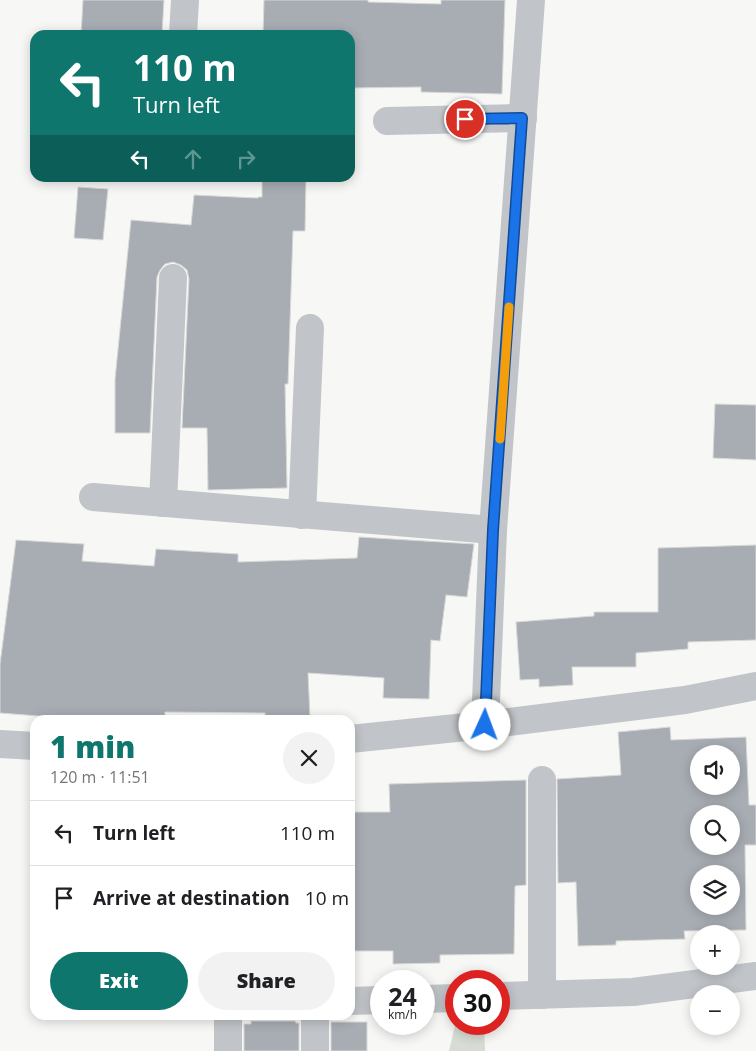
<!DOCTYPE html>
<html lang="en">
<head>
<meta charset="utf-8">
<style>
	:root { --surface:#fff; --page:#f2f2f2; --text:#202124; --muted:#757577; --line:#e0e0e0; --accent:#0f766e }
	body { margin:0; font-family:"Open Sans",sans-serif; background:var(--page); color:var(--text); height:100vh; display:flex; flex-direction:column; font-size:19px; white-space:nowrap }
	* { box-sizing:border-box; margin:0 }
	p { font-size:16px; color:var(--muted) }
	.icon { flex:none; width:28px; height:28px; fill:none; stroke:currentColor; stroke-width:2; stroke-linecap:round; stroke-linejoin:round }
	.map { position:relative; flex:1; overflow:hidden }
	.side { position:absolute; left:30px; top:715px; width:325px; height:305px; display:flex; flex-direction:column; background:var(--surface); border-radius:15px; box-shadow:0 2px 12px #0003 }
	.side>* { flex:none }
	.guide { position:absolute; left:30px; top:30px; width:325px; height:152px; border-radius:15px; box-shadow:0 2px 12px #0003; background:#0f766e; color:#fff; overflow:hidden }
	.buttons { position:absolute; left:690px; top:745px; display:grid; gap:10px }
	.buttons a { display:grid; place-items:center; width:50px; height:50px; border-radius:50%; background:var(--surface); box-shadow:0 2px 12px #0003; font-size:25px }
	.speed { position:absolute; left:370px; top:970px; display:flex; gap:10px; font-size:25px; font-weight:700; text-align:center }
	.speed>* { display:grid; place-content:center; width:65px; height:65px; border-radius:50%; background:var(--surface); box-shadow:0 2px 12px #0003; line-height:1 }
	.speed small { font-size:12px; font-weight:400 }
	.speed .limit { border:8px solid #d22; background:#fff; color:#111 }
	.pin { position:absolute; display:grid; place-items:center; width:42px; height:42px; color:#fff; margin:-21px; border:2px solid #fff; border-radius:50%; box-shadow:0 1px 5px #0007 }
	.me { position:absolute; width:55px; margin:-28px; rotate:2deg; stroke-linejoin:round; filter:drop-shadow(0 0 4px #0008) }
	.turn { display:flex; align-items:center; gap:18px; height:105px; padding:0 20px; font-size:22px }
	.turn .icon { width:65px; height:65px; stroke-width:2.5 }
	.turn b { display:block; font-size:35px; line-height:42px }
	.lanes { display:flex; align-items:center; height:48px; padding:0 20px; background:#0003; justify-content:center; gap:25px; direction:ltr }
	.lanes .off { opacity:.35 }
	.round { display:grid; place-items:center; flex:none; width:52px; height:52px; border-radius:26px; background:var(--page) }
	.summary { display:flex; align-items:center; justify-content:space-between; height:85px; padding:0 20px }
	h1 { font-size:30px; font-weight:800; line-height:38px; color:var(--accent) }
	.action { display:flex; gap:10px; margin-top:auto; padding:10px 20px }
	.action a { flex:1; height:58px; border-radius:30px; background:var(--accent); color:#fff; font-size:20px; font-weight:800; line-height:58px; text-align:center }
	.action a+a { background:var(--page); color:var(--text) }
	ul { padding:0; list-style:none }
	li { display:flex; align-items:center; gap:15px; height:65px; padding:0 20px; border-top:1px solid var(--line) }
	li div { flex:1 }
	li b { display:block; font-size:19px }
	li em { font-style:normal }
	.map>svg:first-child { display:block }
	.green { fill:#d7dcd4 }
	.building { fill:#a7adb3; stroke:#d9d9d7; fill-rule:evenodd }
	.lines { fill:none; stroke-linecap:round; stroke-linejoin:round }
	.minor { stroke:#c1c4c8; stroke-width:28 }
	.route-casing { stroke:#114b97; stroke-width:12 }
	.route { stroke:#1a73e8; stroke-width:9 }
	.slow { stroke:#f59e0b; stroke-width:9 }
</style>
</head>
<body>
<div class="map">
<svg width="756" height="1051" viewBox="0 0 756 1051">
	<rect width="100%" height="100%" fill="#f7f7f5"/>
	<!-- green -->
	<polygon class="green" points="456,1021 456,1024 484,1024 485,1051 449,1051"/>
	<!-- building -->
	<g class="building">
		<polygon points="83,0 164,0 162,35 81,35"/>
		<polygon points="264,0 368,0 368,2 441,4 441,0 505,0 502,94 421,92 421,87 350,88 350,35 263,35"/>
		<polygon points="262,178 306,178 305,231 293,231 288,384 285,384 287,488 208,490 207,428 182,428 189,279 187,270 181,265 173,262 165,264 160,270 157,277 150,433 115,433 115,379 131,220 191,225 194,195 258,198 258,197 262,197"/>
		<polygon points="78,187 108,189 103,240 74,238"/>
		<polygon points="715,404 756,405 756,460 713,458"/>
		<polygon points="359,537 474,544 467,597 446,595 440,641 431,640 429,699 383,698 384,678 308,673 310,717 265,719 265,713 165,712 165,720 52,720 52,717 0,713 0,664 16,540 84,544 82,561 154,566 156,549 238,554 238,562 357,558"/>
		<polygon points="756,545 756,640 688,642 688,649 636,653 636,667 572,667 573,685 539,687 539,679 520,680 516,622 594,616 594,612 658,612 658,548"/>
		<path d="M670 727 671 740 746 737 749 805H756V845H745L746 930 684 931 685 939 616 941V945L578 946 576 882 558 883 557 779 621 775 618 732ZM699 754H731V786H699ZM699 814H731V846H699ZM699 874H731V906H699Z"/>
		<polygon points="526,780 526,885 515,886 514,954 440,955 440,963 393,964 393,951 350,951 350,812 390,812 389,784"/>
		<polygon points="251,1021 295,1021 296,1023 299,1023 299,1051 244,1051 244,1024 251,1024"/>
		<rect x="331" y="1022" width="36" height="29"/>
	</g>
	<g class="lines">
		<!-- minor -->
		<g class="minor">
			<polyline points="183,35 185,0"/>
			<polyline points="387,121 523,118"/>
			<polyline points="93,497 493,530"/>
			<polyline points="163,503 173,278"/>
			<polyline points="302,515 310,328"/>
			<polyline points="485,725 493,530 531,0"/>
			<polyline points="350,739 485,725 685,700 756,686"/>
			<polyline points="0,744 35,746"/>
			<polyline points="542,780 542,995"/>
			<polyline points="499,996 633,992 756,976"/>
			<polyline points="424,999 456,998"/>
			<polyline points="350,1001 381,1000"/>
			<polyline points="228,1051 228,1015"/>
			<polyline points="315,1051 315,1015"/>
		</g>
	</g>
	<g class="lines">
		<!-- route casing -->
		<g class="route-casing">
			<polyline id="route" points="465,119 522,118 493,530 485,725"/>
		</g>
		<!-- route -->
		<use href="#route" class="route"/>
		<!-- slow -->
		<polyline class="slow" points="500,439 509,307"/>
	</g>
</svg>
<div class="buttons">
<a><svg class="icon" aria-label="sound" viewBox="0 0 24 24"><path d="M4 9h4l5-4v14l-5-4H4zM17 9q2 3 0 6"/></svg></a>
<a><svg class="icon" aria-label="search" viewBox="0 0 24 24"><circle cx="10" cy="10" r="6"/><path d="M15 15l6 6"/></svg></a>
<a><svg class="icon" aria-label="layers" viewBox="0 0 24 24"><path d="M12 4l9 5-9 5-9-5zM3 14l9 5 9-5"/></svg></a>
<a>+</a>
<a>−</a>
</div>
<div class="speed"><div>24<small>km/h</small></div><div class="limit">30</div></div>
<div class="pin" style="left:465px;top:119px;background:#d93025"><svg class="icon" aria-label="arrive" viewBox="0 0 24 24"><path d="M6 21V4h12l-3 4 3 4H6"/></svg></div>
<svg class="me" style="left:485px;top:725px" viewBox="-20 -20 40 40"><circle r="19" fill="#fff"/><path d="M0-13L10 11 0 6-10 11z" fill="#1a73e8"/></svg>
<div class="guide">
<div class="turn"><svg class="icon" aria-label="left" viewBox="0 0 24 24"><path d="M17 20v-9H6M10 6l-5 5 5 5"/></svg><div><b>110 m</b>Turn left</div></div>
<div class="lanes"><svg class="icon" aria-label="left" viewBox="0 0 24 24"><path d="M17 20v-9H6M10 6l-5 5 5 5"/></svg><svg class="icon off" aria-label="ahead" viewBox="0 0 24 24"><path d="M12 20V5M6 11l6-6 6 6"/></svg><svg class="icon off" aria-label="right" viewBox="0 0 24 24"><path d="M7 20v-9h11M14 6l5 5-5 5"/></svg></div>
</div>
<section class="side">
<div class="summary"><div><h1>1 min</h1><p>120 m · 11:51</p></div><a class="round"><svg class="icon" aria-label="close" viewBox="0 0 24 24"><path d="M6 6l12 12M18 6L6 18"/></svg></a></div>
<ul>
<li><svg class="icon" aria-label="left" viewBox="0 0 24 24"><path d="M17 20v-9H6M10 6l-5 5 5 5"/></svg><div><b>Turn left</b></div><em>110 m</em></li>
<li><svg class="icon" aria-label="arrive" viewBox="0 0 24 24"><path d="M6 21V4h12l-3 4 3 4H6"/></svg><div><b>Arrive at destination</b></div><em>10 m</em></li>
</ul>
<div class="action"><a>Exit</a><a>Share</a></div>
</section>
</div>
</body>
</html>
